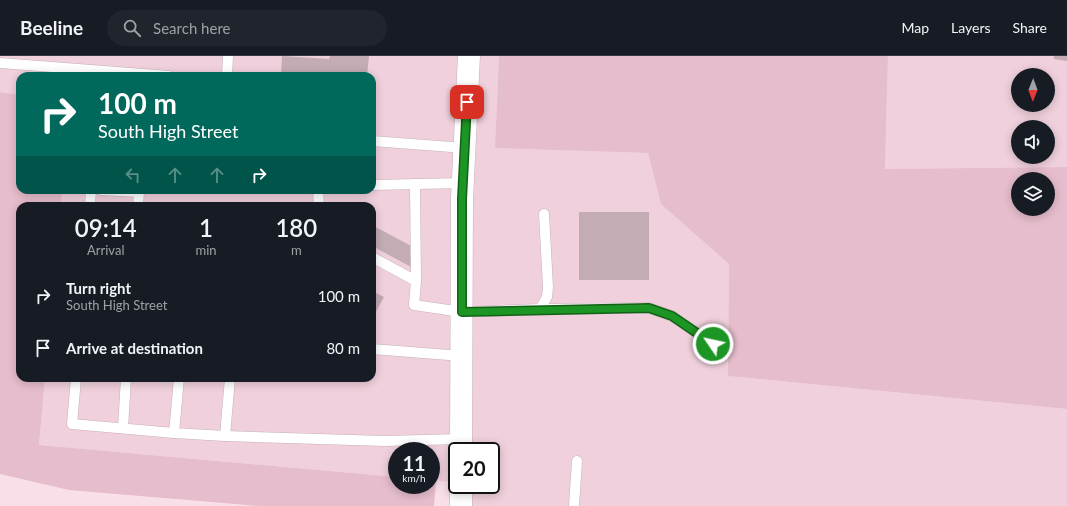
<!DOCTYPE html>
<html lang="en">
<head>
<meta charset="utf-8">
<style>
	:root { --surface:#171b24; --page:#20242c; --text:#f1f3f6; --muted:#9ea1a6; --line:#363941 }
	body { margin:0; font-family:Lato,sans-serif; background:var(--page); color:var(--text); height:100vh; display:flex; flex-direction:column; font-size:15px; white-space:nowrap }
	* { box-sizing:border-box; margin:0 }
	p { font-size:13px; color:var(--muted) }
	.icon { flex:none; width:22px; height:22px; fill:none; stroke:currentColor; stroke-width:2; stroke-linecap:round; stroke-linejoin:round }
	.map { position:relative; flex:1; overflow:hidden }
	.side { position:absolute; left:16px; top:146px; width:360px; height:180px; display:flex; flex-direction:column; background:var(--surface); border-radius:12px; box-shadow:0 2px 10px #0003 }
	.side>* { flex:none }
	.top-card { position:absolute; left:16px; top:16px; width:360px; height:122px; border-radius:12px; box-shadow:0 2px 10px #0003; background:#00695c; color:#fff; overflow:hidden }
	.needle { width:26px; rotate:181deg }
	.buttons { position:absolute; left:1011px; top:12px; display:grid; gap:8px }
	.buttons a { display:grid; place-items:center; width:44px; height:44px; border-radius:50%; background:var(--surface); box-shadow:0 2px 10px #0003; font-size:20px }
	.speed { position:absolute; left:388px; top:386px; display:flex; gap:8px; font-size:20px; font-weight:700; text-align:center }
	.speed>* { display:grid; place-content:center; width:52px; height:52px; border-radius:50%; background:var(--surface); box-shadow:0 2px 10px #0003; line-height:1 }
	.speed small { font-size:10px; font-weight:400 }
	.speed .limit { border:2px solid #111; border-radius:6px; background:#fff; color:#111 }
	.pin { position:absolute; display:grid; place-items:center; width:34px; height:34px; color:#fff; margin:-17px; border-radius:8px; box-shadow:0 2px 6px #0006 }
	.me { position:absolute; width:44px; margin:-22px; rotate:304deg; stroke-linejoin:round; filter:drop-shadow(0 0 3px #0008) }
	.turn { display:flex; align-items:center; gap:14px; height:84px; padding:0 16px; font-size:18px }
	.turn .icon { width:52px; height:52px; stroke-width:2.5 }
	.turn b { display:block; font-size:28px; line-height:34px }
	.lanes { display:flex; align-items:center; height:38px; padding:0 16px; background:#0003; justify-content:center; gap:20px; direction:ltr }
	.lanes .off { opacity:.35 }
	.eta { display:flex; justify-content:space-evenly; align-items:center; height:68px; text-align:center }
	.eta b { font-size:24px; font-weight:600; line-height:28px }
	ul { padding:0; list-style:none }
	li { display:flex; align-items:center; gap:12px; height:52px; padding:0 16px }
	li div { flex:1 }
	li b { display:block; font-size:15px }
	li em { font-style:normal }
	header { display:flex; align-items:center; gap:24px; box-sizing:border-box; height:56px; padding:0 20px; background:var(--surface); border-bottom:1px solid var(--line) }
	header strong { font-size:19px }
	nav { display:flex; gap:22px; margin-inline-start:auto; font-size:14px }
	.search { width:280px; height:36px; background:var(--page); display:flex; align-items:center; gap:10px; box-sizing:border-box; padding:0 14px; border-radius:22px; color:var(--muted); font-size:15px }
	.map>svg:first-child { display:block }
	.built { fill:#f0d0dc; fill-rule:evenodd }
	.green { fill:#e6bdcc; fill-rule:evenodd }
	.building { fill:#c3acb4 }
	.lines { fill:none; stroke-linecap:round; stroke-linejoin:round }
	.service-casing { stroke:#c7b0b8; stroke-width:11 }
	.primary-casing { stroke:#c7b0b8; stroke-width:23 }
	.service { stroke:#fff; stroke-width:10 }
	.primary { stroke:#fff; stroke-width:22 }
	.route-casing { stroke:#136117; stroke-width:10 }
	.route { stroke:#1d9524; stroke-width:7 }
</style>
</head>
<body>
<header>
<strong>Beeline</strong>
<div class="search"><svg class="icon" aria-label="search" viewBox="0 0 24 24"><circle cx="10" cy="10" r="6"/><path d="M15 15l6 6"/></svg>Search here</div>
<nav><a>Map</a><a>Layers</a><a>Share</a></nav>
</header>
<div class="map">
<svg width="1067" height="450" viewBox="0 0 1067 450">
	<rect width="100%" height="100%" fill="#f8dfe8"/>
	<!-- built -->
	<g class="built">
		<path d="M0 0H499L495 92 648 97 661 148 729 208 728 320 1067 353V450H453V426L431 424V395H397V421L39 389 45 322H372V150H61L62 134H372V20H20V39L0 36ZM457 395H491V429H457Z"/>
		<path d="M888 0H1067V111L885 113ZM1018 19H1048V49H1018ZM1018 71H1048V101H1018Z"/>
	</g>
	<!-- green -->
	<g class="green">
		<path d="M499 0H888L885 113 1067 111V353L728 320 729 208 661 148 648 97 495 92ZM1018 123H1048V153H1018Z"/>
		<polygon points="0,36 20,39 20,134 62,134 61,150 20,150 20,322 45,322 39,389 397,421 397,429 431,429 431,424 436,424 434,450 258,450 69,434 0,418"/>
	</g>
	<!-- building -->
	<g class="building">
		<polygon points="282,0 329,3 330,0 369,0 367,20 281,20"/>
		<polygon points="1054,0 1067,0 1067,5 1054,3"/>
		<rect x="579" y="156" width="70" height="68"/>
		<polygon points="372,169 413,191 413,212 372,190"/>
		<polygon points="372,235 384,241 372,263"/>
	</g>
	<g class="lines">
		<!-- service casing -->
		<g class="service-casing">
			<g id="service">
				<polyline points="0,7 169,20"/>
				<polyline points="227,20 228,0"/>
				<polyline points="372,85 465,92"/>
				<polyline points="415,128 416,225"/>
				<polyline points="372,129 463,127"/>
				<polyline points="101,134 139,136 138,150"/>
				<polyline points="318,134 319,150"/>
				<polyline points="90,150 91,134"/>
				<polyline points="372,201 416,225 414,249 462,256 540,253 547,241 548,231 544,158"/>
				<polyline points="540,253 649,252 672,260 713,288"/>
				<polyline points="372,293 462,300"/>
				<polyline points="76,322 72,368 174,377"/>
				<polyline points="179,322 174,377 225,380 230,322"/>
				<polyline points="123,372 126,322"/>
				<polyline points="225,380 385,385 461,383"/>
				<polyline points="574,450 577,405"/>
			</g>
		</g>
		<!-- primary casing -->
		<g class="primary-casing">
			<g id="primary">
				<polyline points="461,395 462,143 469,0"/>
				<polyline points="461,450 461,429"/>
			</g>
		</g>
		<!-- service -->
		<use href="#service" class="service"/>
		<!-- primary -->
		<use href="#primary" class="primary"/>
	</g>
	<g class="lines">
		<!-- route casing -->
		<g class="route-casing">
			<polyline id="route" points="467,46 462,143 462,256 649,252 672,260 713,288"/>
		</g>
		<!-- route -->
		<use href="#route" class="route"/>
	</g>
</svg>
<div class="buttons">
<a><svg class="needle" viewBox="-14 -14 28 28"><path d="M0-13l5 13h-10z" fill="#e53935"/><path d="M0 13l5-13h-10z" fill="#9ea1a6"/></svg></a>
<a><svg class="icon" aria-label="sound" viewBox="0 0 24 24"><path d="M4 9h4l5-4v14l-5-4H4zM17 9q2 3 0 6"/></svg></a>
<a><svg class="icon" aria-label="layers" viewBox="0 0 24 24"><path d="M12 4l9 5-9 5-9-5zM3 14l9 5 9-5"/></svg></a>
</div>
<div class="speed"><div>11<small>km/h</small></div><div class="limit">20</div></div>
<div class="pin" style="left:467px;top:46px;background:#d93025"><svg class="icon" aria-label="arrive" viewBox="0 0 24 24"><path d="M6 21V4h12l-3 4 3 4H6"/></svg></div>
<svg class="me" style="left:713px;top:288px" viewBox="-20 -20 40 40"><circle r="17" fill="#1d9524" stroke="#fff" stroke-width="3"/><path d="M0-11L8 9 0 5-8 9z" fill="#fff"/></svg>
<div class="top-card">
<div class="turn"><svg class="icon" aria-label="right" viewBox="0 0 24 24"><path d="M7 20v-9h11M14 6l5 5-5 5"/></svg><div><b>100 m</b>South High Street</div></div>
<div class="lanes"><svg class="icon off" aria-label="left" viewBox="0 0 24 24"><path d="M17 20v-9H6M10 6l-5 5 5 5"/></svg><svg class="icon off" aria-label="ahead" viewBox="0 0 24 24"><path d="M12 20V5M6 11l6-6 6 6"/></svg><svg class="icon off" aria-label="ahead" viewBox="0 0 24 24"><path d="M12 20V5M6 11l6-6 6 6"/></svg><svg class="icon" aria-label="right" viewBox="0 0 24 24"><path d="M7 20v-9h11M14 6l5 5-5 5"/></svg></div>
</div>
<section class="side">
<div class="eta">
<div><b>09:14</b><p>Arrival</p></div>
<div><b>1</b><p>min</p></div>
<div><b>180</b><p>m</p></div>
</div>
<ul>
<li><svg class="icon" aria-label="right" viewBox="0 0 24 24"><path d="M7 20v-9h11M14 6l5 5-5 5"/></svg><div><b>Turn right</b><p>South High Street</p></div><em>100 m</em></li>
<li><svg class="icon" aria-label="arrive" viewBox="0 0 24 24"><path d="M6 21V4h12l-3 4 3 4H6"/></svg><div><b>Arrive at destination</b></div><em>80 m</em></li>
</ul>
</section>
</div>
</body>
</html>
